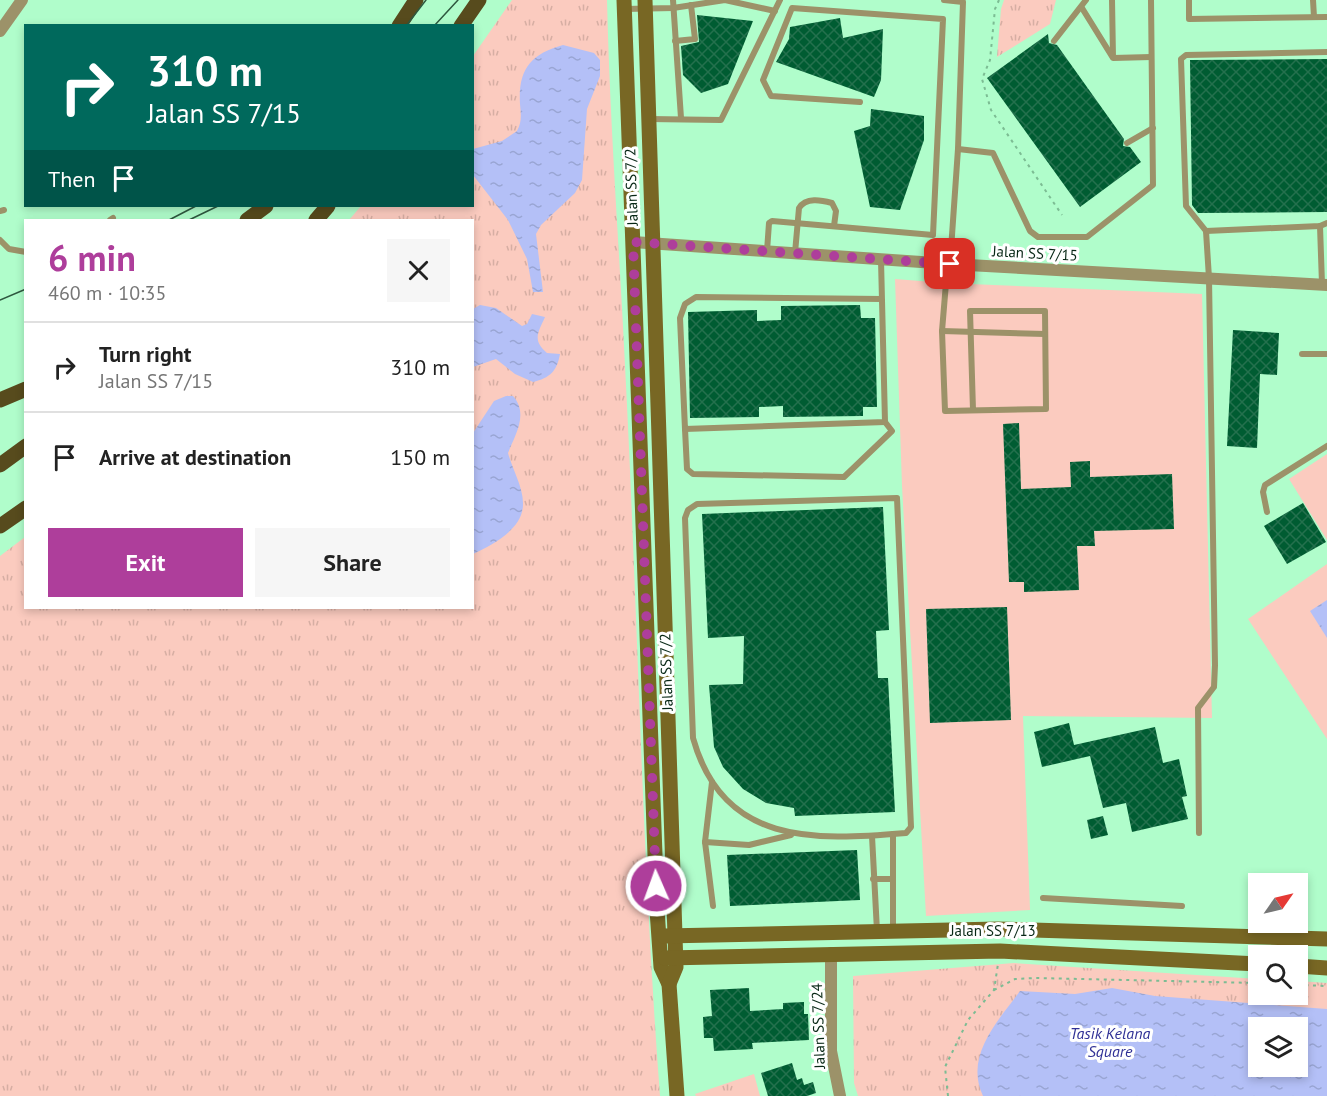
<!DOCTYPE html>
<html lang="en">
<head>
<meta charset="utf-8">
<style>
	:root { --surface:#fff; --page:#f6f6f6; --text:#222; --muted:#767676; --line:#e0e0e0; --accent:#ae3e9b }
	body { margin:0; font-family:"PT Sans",sans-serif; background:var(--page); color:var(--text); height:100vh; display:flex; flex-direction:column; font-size:22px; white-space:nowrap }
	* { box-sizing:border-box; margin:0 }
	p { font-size:20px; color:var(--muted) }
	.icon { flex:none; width:33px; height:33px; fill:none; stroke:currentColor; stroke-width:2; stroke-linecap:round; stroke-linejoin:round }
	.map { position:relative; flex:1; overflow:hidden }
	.panel { position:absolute; left:24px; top:219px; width:450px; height:390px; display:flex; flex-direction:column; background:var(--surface); border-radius:0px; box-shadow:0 3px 9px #0003 }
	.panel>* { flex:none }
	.banner { position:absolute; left:24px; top:24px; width:450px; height:183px; border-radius:0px; box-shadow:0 3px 9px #0003; background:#00695c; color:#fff; overflow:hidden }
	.needle { width:39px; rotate:56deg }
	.tools { position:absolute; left:1248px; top:873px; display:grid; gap:12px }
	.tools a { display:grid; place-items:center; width:60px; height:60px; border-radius:0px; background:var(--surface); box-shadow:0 3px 9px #0003; font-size:30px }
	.pin { position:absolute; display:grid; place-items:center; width:51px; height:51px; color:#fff; margin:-26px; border-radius:12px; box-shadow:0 3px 9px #0006 }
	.me { position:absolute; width:66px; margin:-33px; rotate:358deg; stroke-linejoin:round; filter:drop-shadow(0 0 4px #0008) }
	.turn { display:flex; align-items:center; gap:21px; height:126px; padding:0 24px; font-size:27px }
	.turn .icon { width:78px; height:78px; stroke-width:2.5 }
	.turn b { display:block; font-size:42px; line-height:51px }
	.then { display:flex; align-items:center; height:57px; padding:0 24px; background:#0003; gap:12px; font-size:22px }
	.round { display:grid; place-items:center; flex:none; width:63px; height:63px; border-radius:0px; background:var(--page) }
	.headline { display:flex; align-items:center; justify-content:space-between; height:102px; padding:0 24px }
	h1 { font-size:36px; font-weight:700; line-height:45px; color:var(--accent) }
	.primary-button { display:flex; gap:12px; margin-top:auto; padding:12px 24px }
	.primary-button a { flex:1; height:69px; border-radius:0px; background:var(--accent); color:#fff; font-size:24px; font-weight:700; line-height:69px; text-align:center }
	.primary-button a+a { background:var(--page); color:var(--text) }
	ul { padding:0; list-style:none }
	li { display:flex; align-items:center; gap:18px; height:90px; padding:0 24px; border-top:2px solid var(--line) }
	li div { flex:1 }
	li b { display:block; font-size:22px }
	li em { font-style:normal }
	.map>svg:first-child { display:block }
	.grass { fill:url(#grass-tufts); fill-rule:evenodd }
	.garden { fill:#fbcbbf }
	.water { fill:url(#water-ripples); fill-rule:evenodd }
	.building { fill:url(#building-cross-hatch) }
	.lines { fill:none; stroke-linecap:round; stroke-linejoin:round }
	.path { stroke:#7cbc93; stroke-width:2; stroke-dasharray:3 4.5; stroke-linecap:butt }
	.lane { stroke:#9c9269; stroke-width:6 }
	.street { stroke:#9c9269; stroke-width:12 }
	.secondary { stroke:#786724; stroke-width:15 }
	.primary { stroke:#574b1d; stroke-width:15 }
	.tram { stroke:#2e583f; stroke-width:1.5 }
	.route { stroke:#ae3e9b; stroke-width:10; stroke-dasharray:0 18 }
	.labels { text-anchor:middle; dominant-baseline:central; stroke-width:6; stroke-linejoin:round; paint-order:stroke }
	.street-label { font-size:15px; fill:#072715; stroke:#fff }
	.water-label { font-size:16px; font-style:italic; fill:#303196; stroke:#fff }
</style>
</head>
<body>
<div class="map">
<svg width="1327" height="1096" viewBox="0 0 1327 1096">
	<defs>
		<pattern id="grass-tufts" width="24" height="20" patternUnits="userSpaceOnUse" patternTransform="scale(1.5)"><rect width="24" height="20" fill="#fbcbbf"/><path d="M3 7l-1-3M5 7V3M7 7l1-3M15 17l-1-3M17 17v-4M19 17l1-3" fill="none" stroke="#d6aea3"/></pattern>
		<pattern id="water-ripples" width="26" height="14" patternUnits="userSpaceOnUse" patternTransform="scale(1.5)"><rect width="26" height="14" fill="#b4c0f7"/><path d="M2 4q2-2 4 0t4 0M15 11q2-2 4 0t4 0" fill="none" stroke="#99a5d3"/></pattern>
		<pattern id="building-cross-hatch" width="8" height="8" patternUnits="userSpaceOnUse" patternTransform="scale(1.5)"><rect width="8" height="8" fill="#005c32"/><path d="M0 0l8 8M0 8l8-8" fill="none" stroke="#24704d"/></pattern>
	</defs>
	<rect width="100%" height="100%" fill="#b0fdcb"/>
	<!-- grass -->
	<g class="grass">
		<path d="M512 0H607C610 129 620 257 626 385 638 622 642 859 660 1096H0V556L25 537 26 608H472V220H349L361 206H472L473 56Z"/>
		<polygon points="1004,0 1056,0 1050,24 997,57 1001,9"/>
		<path d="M1014 963 1258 979V994H1298V981L1327 983V1096H858L854 1083 853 976ZM1258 1028H1298V1066H1258Z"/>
		<polygon points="754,1074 760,1096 696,1096 695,1094"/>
	</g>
	<!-- garden -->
	<g class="garden">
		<polygon points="895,279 946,283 1202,294 1212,718 1023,716 1030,910 926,916 902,486"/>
		<polygon points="1327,454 1327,540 1289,479"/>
		<polygon points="1327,564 1327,739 1248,619"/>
	</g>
	<!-- water -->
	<g class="water">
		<path d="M563 45 594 53 600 60V76L587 109 582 180 575 193 541 225 536 234 543 292H533L527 259 508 220 473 175V149L502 141 517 131C522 122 521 114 520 104 518 70 530 54 563 45Z"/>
		<path d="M480 305 496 308 522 326 527 324 532 314 545 317C538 333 532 340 547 353L560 354C557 371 550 378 533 382L515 374 496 359 473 367V309Z"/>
		<path d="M506 396H513C529 414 515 435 508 453 512 468 523 487 523 503 524 529 492 545 473 554V433L494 401Z"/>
		<polygon points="1327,600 1327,638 1310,611"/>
		<path d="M1112 988 1155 996 1327 1009V1096H983C964 1056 998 1021 1020 991L1075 994ZM1258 1028H1298V1066H1258Z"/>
	</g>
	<!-- building -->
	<g class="building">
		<polygon points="697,15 753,21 728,84 701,93 683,75 681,46 699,42"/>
		<polygon points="840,18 843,38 883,29 881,80 874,97 776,62 789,39 790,27"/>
		<polygon points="1048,34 1049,43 1057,45 1124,139 1123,146 1130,147 1141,162 1080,207 987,78"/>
		<polygon points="1327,59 1327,212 1198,213 1192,205 1190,60"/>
		<polygon points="871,109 924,116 924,140 900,210 870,207 854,131 870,126"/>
		<polygon points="860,305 861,318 875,318 877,407 863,407 863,416 783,417 783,406 759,407 759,417 690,418 688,312 757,310 757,321 781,320 781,306"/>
		<polygon points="1233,330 1279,333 1277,375 1260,374 1257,448 1227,446"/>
		<polygon points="1019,423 1021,489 1071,487 1070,462 1090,461 1090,477 1172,474 1174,529 1094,531 1095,546 1077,546 1079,590 1024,592 1024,582 1009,582 1003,424"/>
		<polygon points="1303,503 1326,542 1287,564 1264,526"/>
		<polygon points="883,507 889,630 876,631 878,678 888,678 895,812 795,816 794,808 766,803 743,789 723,767 714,747 709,685 743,684 744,636 708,638 702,514"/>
		<polygon points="1007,607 1011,720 930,723 926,609"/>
		<polygon points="1069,723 1074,745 1155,727 1163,763 1179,759 1187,796 1182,797 1188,819 1132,832 1126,803 1103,808 1090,756 1042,767 1034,732"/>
		<polygon points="1103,816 1108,835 1091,839 1087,820"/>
		<polygon points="857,850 860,900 730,906 727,855"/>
		<polygon points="749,988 750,1011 783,1009 783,1003 804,1002 804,1014 808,1014 809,1040 752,1043 753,1049 714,1051 713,1038 704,1038 703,1017 712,1016 710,990"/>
		<polygon points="792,1063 797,1080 802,1078 804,1085 813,1082 816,1093 807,1096 768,1096 761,1073"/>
	</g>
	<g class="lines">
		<!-- path -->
		<g class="path">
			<polyline points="999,0 995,9 990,60 982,79 991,110 1062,215"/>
			<polyline points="1298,985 1327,986"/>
			<polyline points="994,990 1015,979 1036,978 1258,983"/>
			<polyline points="948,1096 945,1067 968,1020 994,990 998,964"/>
		</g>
		<!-- lane -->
		<g class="lane">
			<polyline points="673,0 681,118"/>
			<polyline points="944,0 963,2 958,149 950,264"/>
			<polyline points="1112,0 1113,57"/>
			<polyline points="1189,0 1189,19 1327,17"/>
			<polyline points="1313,0 1314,17"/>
			<polyline points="1082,8 1113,58 1151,57"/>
			<polyline points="625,9 673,8 725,0 775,11"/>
			<polyline points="675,41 695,39 691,5"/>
			<polyline points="1054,41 1086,0"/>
			<polyline points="649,119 721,120 780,0"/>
			<polyline points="1127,143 1153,128"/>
			<polyline points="958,149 993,153 1030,231 1038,237 1087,237 1153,185 1151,0"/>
			<polyline points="0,211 4,210"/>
			<polyline points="110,220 113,218"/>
			<polyline points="1320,226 1322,284"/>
			<polyline points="1206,231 1320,226 1327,223"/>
			<polyline points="0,240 9,249 26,252"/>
			<polyline points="767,251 769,223 772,221 933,235 943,19 792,8 763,80 771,96 860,102"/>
			<path d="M795 253 799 208C806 197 821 200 832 203L836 211 834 226"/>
			<polyline points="881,260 885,422 685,429 680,318 685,304 696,297 882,299"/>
			<polyline points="942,264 946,283 942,331 945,411 1046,409 1045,311 970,311 973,410"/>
			<polyline points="942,331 1045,334"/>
			<polyline points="1302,354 1327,354"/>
			<polyline points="685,429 687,469 693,474 844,477 892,431 885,422"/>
			<path d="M897 498 911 827 906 833C813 841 723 845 693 738L685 518 688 510 697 504Z"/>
			<polyline points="1267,512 1263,492 1265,485 1327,446"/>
			<polyline points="712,782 705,842 713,906"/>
			<polyline points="1199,833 1198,708 1214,687 1215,665 1209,278 1206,231 1186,206 1181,59 1186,55 1327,52"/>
			<polyline points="872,836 877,931"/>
			<polyline points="705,842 749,845 791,835"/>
			<polyline points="873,879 893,879"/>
			<polyline points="1043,898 1182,906"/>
			<polyline points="893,930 893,834"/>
		</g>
		<!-- street -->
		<g class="street">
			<polyline points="0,31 22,0"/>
			<polyline points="633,242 950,264 1327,285"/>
			<polyline points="831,953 831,1051 840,1096"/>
		</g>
		<!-- secondary -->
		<g class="secondary">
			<polyline points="624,0 657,910 661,967 669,984 677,1096"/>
			<polyline points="645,0 676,967 669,984"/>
			<polyline points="664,936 998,929 1327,939"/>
			<polyline points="665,958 1000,951 1258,964"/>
			<polyline points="1298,966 1327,968"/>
		</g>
		<!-- primary -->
		<g class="primary">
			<polyline points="399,26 416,0"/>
			<polyline points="461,26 479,0"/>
			<polyline points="247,220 266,206"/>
			<polyline points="316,220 328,206"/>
			<polyline points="0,400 26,389"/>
			<polyline points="0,465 26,446"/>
			<polyline points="0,526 26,508"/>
		</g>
		<!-- tram -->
		<g class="tram">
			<polyline points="406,26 426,0"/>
			<polyline points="434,26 458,0"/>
			<polyline points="169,220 196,206"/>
			<polyline points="189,220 218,206"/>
			<polyline points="0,300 26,289"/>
		</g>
	</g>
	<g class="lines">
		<!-- route -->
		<polyline class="route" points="656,886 633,242 950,264"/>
	</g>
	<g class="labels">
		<!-- street labels -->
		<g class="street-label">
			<text transform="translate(631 187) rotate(-92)">Jalan SS 7/2</text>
			<text transform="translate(1035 253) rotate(3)">Jalan SS 7/15</text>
			<text transform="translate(666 672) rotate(-92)">Jalan SS 7/2</text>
			<text x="993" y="930">Jalan SS 7/13</text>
			<text transform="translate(818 1026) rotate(-92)">Jalan SS 7/24</text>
		</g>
		<!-- water labels -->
		<g class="water-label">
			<text x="1110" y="1033">Tasik Kelana<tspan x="1110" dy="18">Square</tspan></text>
		</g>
	</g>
</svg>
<div class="tools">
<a><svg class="needle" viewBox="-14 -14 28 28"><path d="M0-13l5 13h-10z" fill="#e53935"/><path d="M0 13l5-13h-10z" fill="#767676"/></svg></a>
<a><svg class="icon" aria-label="search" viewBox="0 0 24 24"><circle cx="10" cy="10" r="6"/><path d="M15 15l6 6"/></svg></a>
<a><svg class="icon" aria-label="layers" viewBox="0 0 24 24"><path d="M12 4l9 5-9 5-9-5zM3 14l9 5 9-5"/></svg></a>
</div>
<div class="pin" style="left:950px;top:264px;background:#d93025"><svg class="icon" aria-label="arrive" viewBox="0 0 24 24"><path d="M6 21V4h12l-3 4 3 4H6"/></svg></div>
<svg class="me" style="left:656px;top:886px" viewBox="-20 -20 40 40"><circle r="17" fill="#ae3e9b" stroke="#fff" stroke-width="3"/><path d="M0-11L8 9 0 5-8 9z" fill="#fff"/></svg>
<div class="banner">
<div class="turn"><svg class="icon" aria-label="right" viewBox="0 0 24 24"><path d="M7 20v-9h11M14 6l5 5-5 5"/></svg><div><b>310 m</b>Jalan SS 7/15</div></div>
<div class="then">Then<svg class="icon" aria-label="arrive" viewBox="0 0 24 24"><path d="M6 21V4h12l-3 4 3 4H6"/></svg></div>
</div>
<section class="panel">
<div class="headline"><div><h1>6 min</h1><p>460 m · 10:35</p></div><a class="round"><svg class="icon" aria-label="close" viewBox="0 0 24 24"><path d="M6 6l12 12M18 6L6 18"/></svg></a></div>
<ul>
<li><svg class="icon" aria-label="right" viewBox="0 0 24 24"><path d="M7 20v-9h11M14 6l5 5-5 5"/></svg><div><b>Turn right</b><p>Jalan SS 7/15</p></div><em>310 m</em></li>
<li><svg class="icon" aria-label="arrive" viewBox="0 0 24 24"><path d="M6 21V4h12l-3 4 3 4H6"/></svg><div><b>Arrive at destination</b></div><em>150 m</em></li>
</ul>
<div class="primary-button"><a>Exit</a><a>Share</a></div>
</section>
</div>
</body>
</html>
